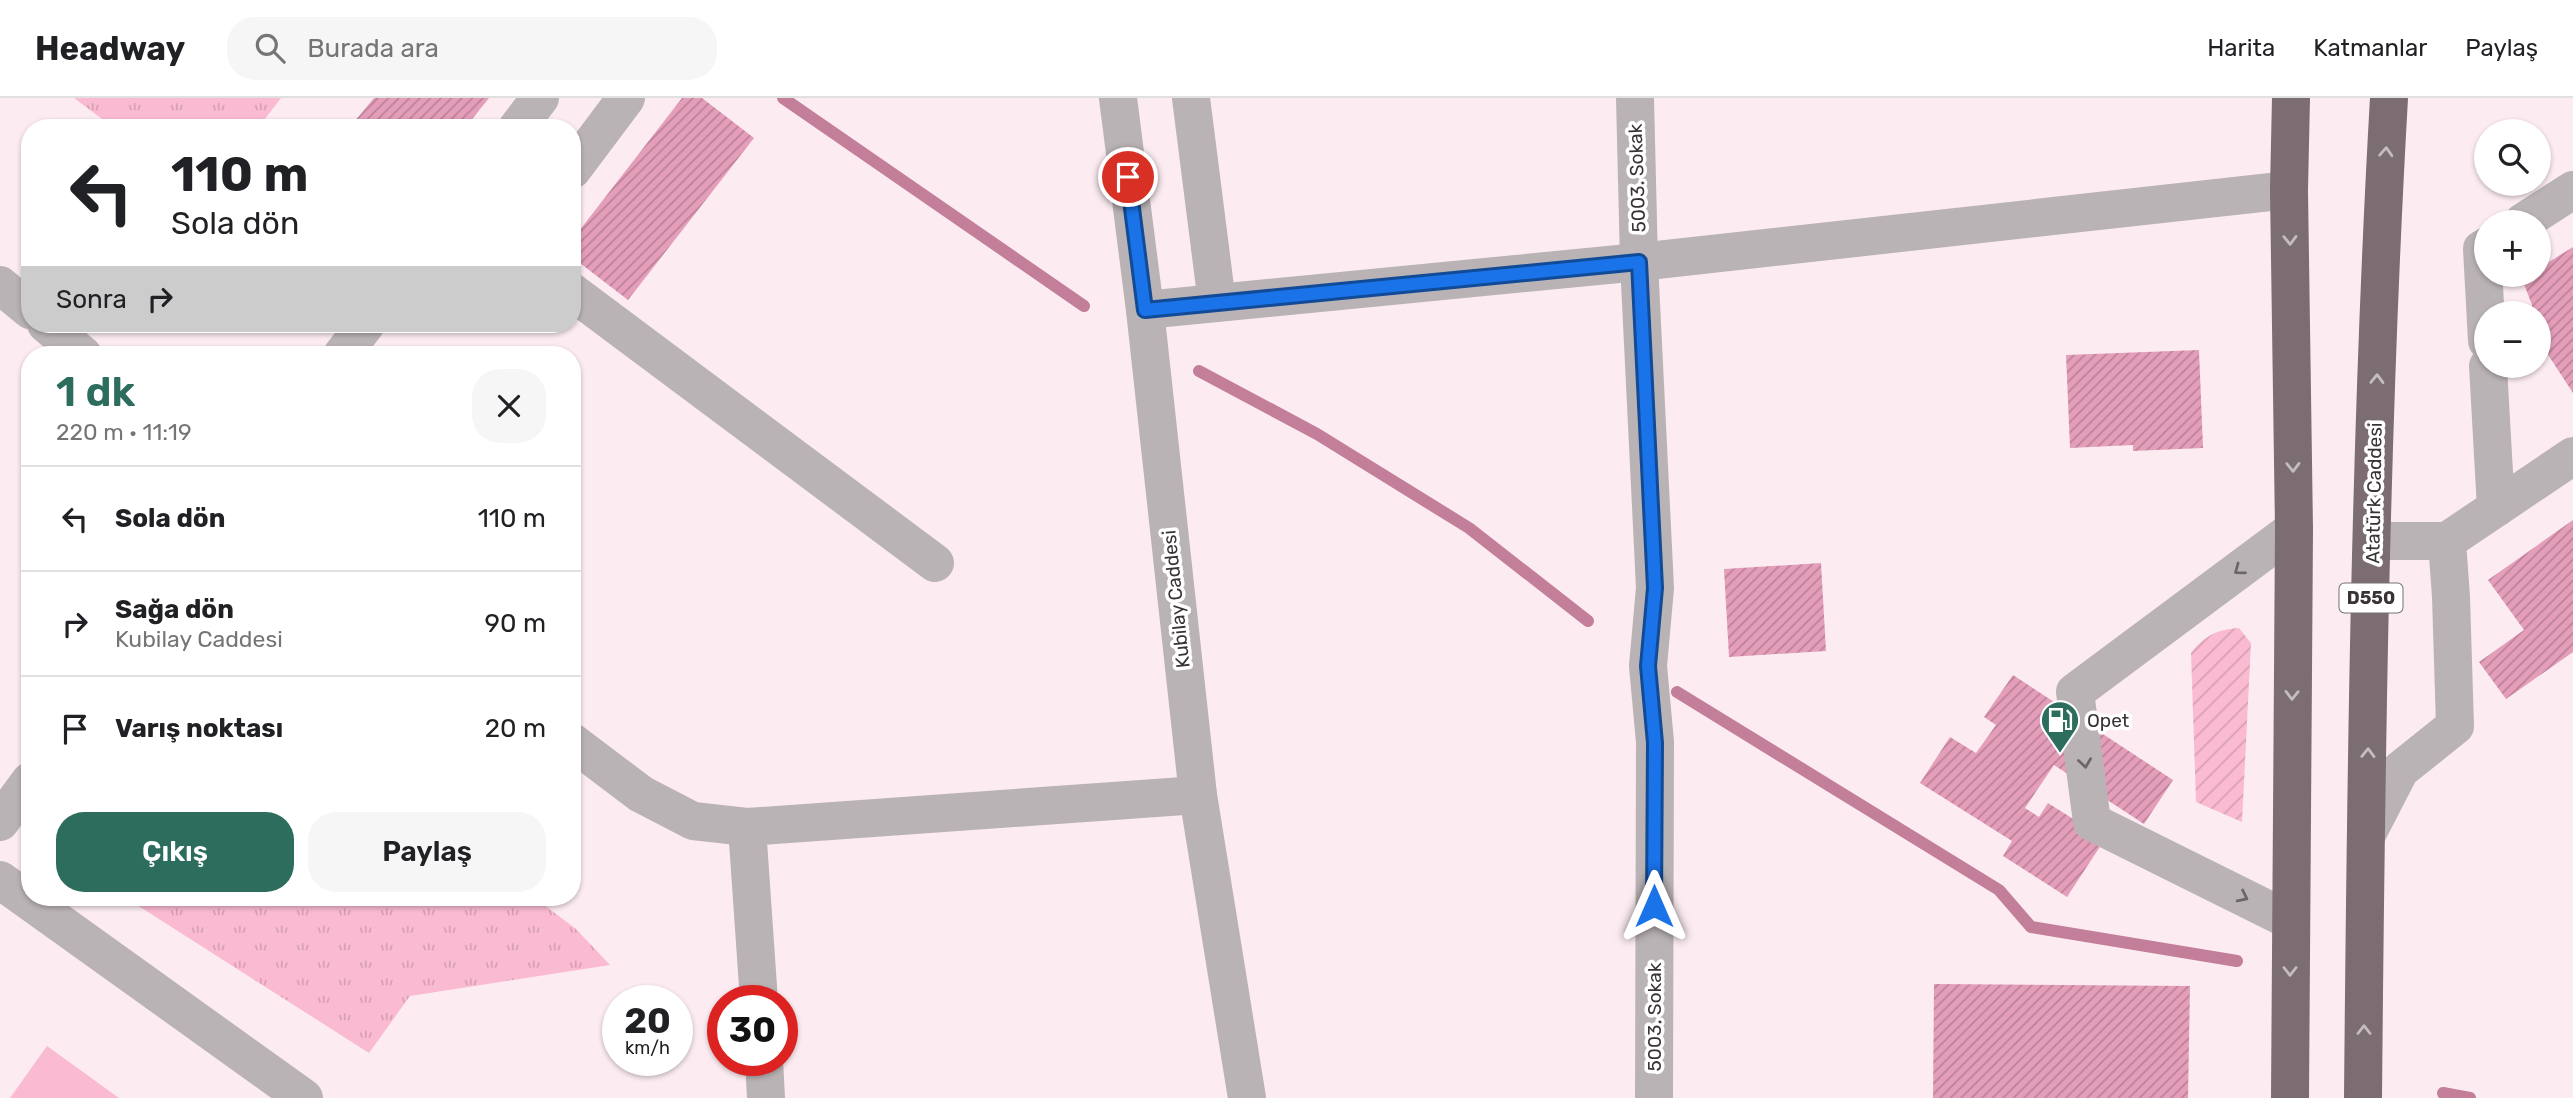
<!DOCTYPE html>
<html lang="tr">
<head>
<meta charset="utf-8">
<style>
	:root { --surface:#fff; --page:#f6f6f6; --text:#202124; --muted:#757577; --line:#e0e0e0; --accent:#2c6d5d }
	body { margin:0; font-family:Rubik,sans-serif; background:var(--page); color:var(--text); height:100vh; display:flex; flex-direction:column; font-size:26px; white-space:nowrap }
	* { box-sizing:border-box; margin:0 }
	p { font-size:23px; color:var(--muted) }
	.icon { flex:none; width:38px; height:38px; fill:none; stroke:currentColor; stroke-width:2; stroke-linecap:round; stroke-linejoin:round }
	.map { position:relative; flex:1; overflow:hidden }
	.drawer { position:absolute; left:21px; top:248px; width:560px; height:560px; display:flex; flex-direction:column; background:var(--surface); border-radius:28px; box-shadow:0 2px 5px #0004 }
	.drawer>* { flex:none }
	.top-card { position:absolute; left:21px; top:21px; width:560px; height:214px; border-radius:28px; box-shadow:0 2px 5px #0004; background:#fff; color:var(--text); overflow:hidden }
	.fabs { position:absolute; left:2474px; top:21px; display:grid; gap:14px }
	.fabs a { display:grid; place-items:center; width:77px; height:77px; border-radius:50%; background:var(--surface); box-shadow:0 2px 5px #0004; font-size:35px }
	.speed { position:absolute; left:602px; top:887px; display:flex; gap:14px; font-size:35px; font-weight:700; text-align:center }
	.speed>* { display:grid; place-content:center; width:91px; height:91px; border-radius:50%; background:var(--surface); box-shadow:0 2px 5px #0004; line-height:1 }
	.speed small { font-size:18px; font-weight:400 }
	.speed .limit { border:10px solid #d22; background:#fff; color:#111 }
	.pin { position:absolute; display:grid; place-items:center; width:60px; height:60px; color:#fff; margin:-30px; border:4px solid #fff; border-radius:50%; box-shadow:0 2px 7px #0007 }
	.me { position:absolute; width:77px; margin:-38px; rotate:0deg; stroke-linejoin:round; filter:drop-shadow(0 0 5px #0008) }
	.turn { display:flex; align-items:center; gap:24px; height:147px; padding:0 35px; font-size:32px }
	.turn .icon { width:91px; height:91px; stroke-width:2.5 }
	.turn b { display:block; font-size:49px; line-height:60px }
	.then { display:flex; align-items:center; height:66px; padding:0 35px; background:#0003; gap:14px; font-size:26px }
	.round { display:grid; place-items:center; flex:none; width:74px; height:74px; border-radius:28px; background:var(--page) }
	.head { display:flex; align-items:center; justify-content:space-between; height:119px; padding:0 35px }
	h1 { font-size:42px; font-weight:600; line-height:52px; color:var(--accent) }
	.button { display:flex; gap:14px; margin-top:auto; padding:14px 35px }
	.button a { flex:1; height:80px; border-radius:28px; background:var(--accent); color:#fff; font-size:28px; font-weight:600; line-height:80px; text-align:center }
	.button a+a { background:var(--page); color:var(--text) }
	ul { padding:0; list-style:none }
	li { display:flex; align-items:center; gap:21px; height:105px; padding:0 35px; border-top:2px solid var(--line) }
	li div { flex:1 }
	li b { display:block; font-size:26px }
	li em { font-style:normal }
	header { display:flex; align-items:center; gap:42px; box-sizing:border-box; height:98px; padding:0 35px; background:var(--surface); border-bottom:2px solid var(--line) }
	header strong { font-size:33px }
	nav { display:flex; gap:38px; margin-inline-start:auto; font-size:24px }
	.search { width:490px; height:63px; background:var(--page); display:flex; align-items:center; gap:18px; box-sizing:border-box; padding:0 24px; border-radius:28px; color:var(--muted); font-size:26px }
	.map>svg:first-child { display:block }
	.grass { fill:url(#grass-tufts) }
	.garden { fill:url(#garden-furrows) }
	.pitch { fill:#fabad2 }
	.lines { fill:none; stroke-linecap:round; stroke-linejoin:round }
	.stream { stroke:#c37e9a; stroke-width:12 }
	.building { fill:url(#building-hatch) }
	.minor { stroke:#bab3b5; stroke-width:38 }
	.highway { stroke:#7b6d72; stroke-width:38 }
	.oneway { stroke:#c4bdc0 }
	.oneway2 { stroke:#6d6668 }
	.route-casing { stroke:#114b97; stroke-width:18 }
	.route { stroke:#1a73e8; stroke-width:12 }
	.labels { text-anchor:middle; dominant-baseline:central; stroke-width:7; stroke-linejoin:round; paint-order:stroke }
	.shield { fill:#fff; stroke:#747072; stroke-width:2 }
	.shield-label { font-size:18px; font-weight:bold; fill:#393335 }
	.street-label { font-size:19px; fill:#393335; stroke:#fff }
	.poi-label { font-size:19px; fill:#393335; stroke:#fff; text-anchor:start }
</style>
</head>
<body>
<header>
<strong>Headway</strong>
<div class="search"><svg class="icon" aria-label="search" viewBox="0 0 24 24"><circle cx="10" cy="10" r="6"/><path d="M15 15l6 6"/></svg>Burada ara</div>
<nav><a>Harita</a><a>Katmanlar</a><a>Paylaş</a></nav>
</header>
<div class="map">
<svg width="2573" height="1000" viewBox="0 0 2573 1000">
	<defs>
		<pattern id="grass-tufts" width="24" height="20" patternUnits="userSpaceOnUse" patternTransform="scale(1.75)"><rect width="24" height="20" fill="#fabad2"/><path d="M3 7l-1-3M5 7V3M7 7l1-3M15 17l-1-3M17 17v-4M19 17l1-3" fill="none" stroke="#d7a0b5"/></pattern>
		<pattern id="garden-furrows" width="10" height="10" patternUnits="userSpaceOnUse" patternTransform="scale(1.75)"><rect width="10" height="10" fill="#fabad2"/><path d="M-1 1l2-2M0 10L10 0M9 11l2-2" fill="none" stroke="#d7a0b5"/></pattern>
		<pattern id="building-hatch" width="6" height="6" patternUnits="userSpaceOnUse" patternTransform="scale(1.75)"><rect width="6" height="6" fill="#e59eba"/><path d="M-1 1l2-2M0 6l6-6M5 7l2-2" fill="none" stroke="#bb8198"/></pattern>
	</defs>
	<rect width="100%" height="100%" fill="#fcecf1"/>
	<!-- grass -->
	<g class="grass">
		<polygon points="74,0 281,0 258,30 114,30"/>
		<polygon points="126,800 535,800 576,831 610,867 410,898 369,955"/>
	</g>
	<!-- garden -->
	<path class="garden" d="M2239 530 2251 545 2242 724 2196 704 2191 555C2204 538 2218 531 2239 530Z"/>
	<!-- pitch -->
	<polygon class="pitch" points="47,948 119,1000 10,1000"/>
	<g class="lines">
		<!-- stream -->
		<g class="stream">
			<polyline points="783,0 1084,208"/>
			<polyline points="1199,273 1317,336 1469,430 1588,523"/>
			<polyline points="1677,594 1999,792 2031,829 2237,863"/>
			<polyline points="2443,995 2470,1000"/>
		</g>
	</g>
	<!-- building -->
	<g class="building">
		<polygon points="374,0 489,0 465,30 349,30"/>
		<polygon points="682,0 702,0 754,40 628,202 572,159 572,142"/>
		<polygon points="2573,149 2573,295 2539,243 2539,215 2532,215 2532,207 2522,181 2529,177 2539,177 2539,170"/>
		<polygon points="2199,252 2203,350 2133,353 2133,347 2070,350 2066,257"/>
		<polygon points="2573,422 2573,554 2506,601 2479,564 2524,532 2488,482"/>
		<polygon points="1821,465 1826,553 1729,559 1724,471"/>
		<polygon points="2013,577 2173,682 2144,726 2054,667 2025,710 2039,719 2048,705 2105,741 2067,799 2003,758 2012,743 1920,685 1950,639 1976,655 1996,627 1984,619"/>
		<polygon points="1934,886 2190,888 2188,1000 1933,1000"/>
	</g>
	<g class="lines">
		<!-- minor -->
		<g class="minor">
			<polyline points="1118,0 1145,212 1198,697 1247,1000"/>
			<polyline points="1191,0 1217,205"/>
			<polyline points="1635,0 1639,164 1655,490 1648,568 1655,644 1654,1000"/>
			<polyline points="517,30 540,0"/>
			<polyline points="572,72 626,0"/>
			<polyline points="2523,124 2573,92"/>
			<polyline points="2487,148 2482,151 2487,243"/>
			<polyline points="0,187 30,212"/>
			<polyline points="572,194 935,465"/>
			<polyline points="1145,212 1639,164 2289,92"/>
			<polyline points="46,226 83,257"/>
			<polyline points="342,257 366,226"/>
			<polyline points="2488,268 2496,410"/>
			<polyline points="2373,443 2447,443"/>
			<polyline points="572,644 641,696 693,723 747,729 1198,697"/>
			<polyline points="0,724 30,683"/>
			<polyline points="747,729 759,903"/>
			<polyline points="2366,738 2400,672 2455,628 2451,499 2447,443 2573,358"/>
			<polyline points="0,782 304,1000"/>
			<polyline points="2289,822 2092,724 2075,594 2294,431"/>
			<polyline points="764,962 766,1000"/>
		</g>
		<!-- highway -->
		<g class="highway">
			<polyline points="2290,1000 2294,431 2289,92 2291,0"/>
			<path d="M2363 1000C2366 667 2370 333 2389 0"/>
		</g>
	</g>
	<!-- one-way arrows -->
	<defs><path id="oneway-chevron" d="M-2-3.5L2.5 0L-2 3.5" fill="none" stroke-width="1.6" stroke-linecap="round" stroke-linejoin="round" transform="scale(1.75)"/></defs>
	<g class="oneway">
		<use href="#oneway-chevron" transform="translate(2386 54) rotate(-87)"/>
		<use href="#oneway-chevron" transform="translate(2290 142) rotate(89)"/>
		<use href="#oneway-chevron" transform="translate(2377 281) rotate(-89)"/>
		<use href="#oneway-chevron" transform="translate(2293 369) rotate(89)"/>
		<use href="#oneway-chevron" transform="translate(2292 597) rotate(91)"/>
		<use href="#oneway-chevron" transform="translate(2368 655) rotate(-89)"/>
		<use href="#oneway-chevron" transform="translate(2290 873) rotate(90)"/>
		<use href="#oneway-chevron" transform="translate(2364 932) rotate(-90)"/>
	</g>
	<g class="oneway2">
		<use href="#oneway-chevron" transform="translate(2239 472) rotate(143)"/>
		<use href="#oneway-chevron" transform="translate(2085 665) rotate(82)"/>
		<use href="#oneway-chevron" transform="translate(2243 799) rotate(26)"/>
	</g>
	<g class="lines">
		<!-- route casing -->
		<g class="route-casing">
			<polyline id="route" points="1128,79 1145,212 1639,164 1655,490 1648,568 1655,645 1654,808"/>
		</g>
		<!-- route -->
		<use href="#route" class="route"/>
	</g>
	<!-- icons -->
	<defs>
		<g id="fuel-pin" transform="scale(2.0125)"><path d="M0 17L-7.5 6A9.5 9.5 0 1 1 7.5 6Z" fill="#2c6d5d" stroke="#fff"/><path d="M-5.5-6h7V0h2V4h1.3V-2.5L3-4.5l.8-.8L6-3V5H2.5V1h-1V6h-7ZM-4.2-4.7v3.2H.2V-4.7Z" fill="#fff"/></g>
	</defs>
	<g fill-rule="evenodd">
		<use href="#fuel-pin" x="2060" y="622"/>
	</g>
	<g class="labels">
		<!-- shield labels -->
		<rect class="shield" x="2339.5" y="485.5" width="63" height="29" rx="5"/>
		<g class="shield-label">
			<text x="2371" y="500">D550</text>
		</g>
		<!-- street labels -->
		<g class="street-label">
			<text transform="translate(1637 80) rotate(-92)">5003. Sokak</text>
			<text transform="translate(2374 395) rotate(-89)">Atatürk Caddesi</text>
			<text transform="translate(1176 501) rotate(-96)">Kubilay Caddesi</text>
			<text transform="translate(1654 919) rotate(-90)">5003. Sokak</text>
		</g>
		<!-- poi labels -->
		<g class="poi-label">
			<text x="2087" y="622">Opet</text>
		</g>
	</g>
</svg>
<div class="fabs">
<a><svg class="icon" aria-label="search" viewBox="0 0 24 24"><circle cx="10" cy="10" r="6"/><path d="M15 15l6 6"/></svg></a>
<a>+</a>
<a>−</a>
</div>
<div class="speed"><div>20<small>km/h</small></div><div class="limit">30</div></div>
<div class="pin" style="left:1128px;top:79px;background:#d93025"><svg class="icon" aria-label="arrive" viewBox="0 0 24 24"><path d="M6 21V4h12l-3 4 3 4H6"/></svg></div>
<svg class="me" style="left:1654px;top:808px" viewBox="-20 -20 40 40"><path d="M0-17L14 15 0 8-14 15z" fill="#1a73e8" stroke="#fff" stroke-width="4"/></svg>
<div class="top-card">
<div class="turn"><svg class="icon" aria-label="left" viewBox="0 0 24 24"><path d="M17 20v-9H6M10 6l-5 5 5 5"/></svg><div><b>110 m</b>Sola dön</div></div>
<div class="then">Sonra<svg class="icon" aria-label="right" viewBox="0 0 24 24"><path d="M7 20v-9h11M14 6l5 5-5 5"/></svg></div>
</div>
<section class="drawer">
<div class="head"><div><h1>1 dk</h1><p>220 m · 11:19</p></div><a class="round"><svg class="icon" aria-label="close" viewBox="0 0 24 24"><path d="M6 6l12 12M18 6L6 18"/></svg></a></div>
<ul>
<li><svg class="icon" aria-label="left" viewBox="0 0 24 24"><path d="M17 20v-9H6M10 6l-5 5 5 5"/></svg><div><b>Sola dön</b></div><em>110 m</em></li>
<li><svg class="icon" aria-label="right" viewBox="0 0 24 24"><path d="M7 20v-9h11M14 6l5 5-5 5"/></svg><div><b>Sağa dön</b><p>Kubilay Caddesi</p></div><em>90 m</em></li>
<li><svg class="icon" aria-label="arrive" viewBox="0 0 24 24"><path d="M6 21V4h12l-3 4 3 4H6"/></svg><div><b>Varış noktası</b></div><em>20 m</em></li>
</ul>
<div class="button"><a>Çıkış</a><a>Paylaş</a></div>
</section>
</div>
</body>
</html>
